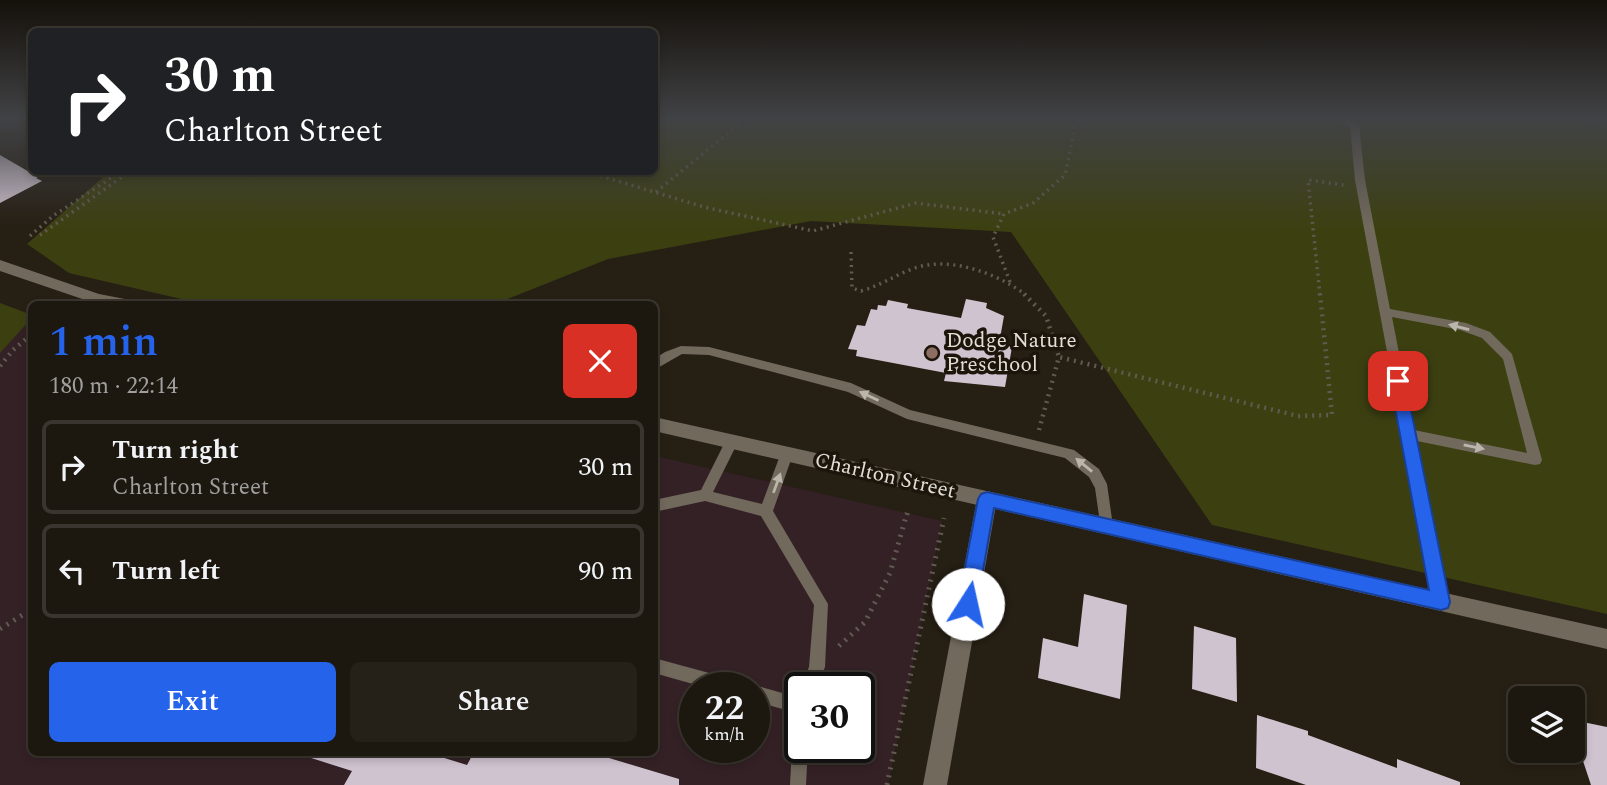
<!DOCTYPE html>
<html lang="en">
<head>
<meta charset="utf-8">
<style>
	:root { --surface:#1c170f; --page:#252018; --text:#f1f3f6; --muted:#a09f9e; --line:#3a362f; --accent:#2563eb }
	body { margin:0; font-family:Spectral,serif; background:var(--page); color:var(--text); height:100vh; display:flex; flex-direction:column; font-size:26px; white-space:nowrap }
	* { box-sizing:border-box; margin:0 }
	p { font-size:23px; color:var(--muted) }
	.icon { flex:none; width:38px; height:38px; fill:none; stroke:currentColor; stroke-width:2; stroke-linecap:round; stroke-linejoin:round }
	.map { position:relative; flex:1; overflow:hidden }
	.side { position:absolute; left:28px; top:301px; width:630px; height:455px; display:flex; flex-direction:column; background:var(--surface); border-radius:10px; box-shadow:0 4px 10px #0003,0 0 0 2px var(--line) }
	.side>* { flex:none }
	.banner { position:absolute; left:28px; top:28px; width:630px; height:147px; border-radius:10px; box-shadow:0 4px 10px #0003,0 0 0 2px var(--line); background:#202124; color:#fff; overflow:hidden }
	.tools { position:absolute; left:1508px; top:686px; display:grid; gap:14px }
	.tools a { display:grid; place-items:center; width:77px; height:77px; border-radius:10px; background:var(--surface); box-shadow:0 4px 10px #0003,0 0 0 2px var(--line); font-size:35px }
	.speed { position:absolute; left:679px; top:672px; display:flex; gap:14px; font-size:35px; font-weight:700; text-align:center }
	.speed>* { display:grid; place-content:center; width:91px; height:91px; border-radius:50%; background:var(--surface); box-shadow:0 4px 10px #0003,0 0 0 2px var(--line); line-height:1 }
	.speed small { font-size:18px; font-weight:400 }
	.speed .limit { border:4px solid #111; border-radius:10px; background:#fff; color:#111 }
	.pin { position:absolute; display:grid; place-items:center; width:60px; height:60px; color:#fff; margin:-30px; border-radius:14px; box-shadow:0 4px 10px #0006 }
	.me { position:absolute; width:77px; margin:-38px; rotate:10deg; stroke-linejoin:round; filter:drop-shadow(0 0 5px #0008) }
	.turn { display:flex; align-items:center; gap:24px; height:147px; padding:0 21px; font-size:32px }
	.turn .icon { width:91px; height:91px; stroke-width:2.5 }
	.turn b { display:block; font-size:49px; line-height:60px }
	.round { display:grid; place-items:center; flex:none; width:74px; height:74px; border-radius:10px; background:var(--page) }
	.summary { display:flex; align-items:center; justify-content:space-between; height:119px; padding:0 21px }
	h1 { font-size:42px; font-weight:600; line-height:52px; color:var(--accent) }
	.action { display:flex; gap:14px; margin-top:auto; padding:14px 21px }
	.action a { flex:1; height:80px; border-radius:10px; background:var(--accent); color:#fff; font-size:28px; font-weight:600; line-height:80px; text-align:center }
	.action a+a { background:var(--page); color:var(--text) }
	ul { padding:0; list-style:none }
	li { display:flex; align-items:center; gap:21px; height:94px; margin:0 14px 10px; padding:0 7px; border:4px solid var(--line); border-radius:10px }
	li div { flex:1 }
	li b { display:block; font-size:26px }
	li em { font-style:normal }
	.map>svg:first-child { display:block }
	.education { fill:#342126; fill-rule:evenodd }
	.green { fill:#3c4011 }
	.building { fill:#d0c3d0 }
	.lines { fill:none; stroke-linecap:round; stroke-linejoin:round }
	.path-far2 { stroke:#605a50; stroke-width:3.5; stroke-dasharray:2 4.5; stroke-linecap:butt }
	.path-far1 { stroke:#605a50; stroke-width:4.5; stroke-dasharray:2 5; stroke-linecap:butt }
	.path { stroke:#605a50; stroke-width:5; stroke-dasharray:2 6; stroke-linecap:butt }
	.lane { fill:#71695c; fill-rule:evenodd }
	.street { fill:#71695c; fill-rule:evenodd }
	.secondary { fill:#71695c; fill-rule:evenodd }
	.oneway { fill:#bbb6ac }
	.route { fill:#2563eb; stroke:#184099; stroke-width:2 }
	.education-dot { fill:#8d6e63; stroke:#1c150b; stroke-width:2.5 }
	.labels { text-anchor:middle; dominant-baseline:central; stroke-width:7; stroke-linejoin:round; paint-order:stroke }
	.poi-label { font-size:21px; fill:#e3dfd7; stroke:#1c150b; text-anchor:start }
	.street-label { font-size:21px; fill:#e3dfd7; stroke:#1c150b }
</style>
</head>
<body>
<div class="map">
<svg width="1607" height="785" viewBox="0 0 1607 785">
	<rect width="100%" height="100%" fill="#261f14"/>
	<!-- education -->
	<path class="education" d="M31 319 32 752H654L655 456 942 521 888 785H0V353ZM695 688H754V747H695ZM800 688H859V747H800Z"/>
	<!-- green -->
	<g class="green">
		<polygon points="655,117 1607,117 1607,614 1212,525 1011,232 811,221 608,259 495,304 203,304 69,273 27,244 109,172 654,172"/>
		<polygon points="0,303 32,315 31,319 0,353"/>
	</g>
	<!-- building -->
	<g class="building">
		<polygon points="0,155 38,177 36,178 42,181 0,203"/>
		<polygon points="966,299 987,303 986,308 1004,316 999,344 1012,347 1005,387 944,381 946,373 856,356 857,350 848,349 857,325 865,326 871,309 877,310 878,305 886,306 888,300 908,304 907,308 961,318"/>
		<polygon points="1084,594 1127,605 1120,699 1038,678 1043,638 1078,647"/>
		<polygon points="1194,626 1236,638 1237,702 1192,689"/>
		<polygon points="1257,715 1308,731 1308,735 1397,768 1397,759 1460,782 1460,785 1306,785 1256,768"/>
		<polygon points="1573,720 1607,727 1607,785 1591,785 1573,731"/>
		<polygon points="309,752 425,752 467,765 474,752 589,752 679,779 679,785 344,785 352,771 308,757"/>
	</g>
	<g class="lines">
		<!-- path-far2 -->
		<g class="path-far2">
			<polyline points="1564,117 1607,124"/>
			<polyline points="588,172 704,207 813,231 916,203 1004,214"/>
			<polyline points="656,192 738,125 740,117"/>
			<polyline points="40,235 129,172"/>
			<polyline points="30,236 53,216 120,172"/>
			<path d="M851 252 852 288 861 291C879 286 894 276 912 269 948 255 997 273 1026 295"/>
			<polyline points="1010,282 993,237 1004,214 1033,203 1065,175 1077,117"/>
			<polyline points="1320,295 1308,180 1344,185"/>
		</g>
		<!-- path-far1 -->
		<g class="path-far1">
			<polyline points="1024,294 1046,316 1059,357"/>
			<polyline points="0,366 13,350 32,334"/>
			<polyline points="1039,430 1059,357 1298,416 1332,415 1320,294"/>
			<polyline points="907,515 908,510"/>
		</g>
		<!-- path -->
		<g class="path">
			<polyline points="0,629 32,609"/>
			<polyline points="839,646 865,622 890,573 907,513"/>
			<polyline points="887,785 944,518"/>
		</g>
		<!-- lane -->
		<g class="lane">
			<path d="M1334 117H1345L1359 125 1365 180 1390 309 1466 323 1490 332 1512 354 1542 460 1540 464 1535 465 1417 441 1448 602 1446 607 1441 609 1436 607 1434 602 1403 438 1401 434 1402 432 1355 180 1350 126ZM1392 317 1460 330 1482 338 1503 359 1527 453 1414 430Z"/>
			<polygon points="681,346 709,347 851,383 910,410 1074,450 1099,469 1107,484 1113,526 1111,530 1106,532 1101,530 1095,488 1089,477 1065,458 907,419 848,392 709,355 682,354 654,370 654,359 665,352"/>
			<polygon points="732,437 737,438 738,442 713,492 762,504 782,450 792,450 793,454 773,511 828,604 825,667 817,688 801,688 809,667 814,605 761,516 705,501 654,512 654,500 701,490 727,438"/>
			<polygon points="654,658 735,680 741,683 743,688 707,688 654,673"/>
			<polygon points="754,685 800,698 800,714 754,701 754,688 748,688"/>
			<polygon points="800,739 800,747 808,747 806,785 790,785 792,747 794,741"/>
		</g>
		<!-- street -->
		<polygon class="street" points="987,491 994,493 997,499 947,785 923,785 977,499 980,493"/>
		<!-- secondary -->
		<g class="secondary">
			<polygon points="0,260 99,294 130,300 132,304 97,304 0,271"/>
			<polygon points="654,417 1607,629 1607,649 654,431"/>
		</g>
	</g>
	<!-- one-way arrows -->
	<defs><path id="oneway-solid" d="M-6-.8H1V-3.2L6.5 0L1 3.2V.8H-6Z" transform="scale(1.75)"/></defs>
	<g class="oneway">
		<use href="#oneway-solid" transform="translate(1459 327) rotate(-166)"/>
		<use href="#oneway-solid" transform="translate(869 396) rotate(-155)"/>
		<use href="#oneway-solid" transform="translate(1474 447) rotate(11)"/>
		<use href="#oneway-solid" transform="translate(1084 465) rotate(-141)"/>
		<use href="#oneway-solid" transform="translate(777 483) rotate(-70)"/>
	</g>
	<!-- sky -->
	<linearGradient id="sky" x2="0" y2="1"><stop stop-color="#15110b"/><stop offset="0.52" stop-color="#414245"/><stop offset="1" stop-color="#414245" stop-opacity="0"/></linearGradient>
	<rect width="1607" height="227" fill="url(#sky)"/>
	<!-- route -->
	<polygon class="route" points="1398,375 1405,381 1450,602 1448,608 1441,610 994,508 977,604 975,611 968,613 961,611 958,604 978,499 981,494 987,492 1429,590 1390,381"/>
	<!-- markers -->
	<circle class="education-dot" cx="932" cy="353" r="7"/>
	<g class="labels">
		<!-- poi labels -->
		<g class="poi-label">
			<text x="946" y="341">Dodge Nature<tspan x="946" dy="24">Preschool</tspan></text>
		</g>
		<!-- street labels -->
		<g class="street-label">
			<text transform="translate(885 476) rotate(13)">Charlton Street</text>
		</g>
	</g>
</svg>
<div class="tools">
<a><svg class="icon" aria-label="layers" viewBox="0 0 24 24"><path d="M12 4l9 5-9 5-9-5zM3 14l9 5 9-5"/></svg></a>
</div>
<div class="speed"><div>22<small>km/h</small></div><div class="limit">30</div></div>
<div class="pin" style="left:1398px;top:381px;background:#d93025"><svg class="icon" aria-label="arrive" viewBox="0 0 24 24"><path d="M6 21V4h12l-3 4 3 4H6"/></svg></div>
<svg class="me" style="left:968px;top:604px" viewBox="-20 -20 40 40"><circle r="19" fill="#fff"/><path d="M0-13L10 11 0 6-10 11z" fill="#2563eb"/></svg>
<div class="banner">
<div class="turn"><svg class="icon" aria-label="right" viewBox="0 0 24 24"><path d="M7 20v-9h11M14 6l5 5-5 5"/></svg><div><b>30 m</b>Charlton Street</div></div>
</div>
<section class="side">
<div class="summary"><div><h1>1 min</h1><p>180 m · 22:14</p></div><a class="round" style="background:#d93025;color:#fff"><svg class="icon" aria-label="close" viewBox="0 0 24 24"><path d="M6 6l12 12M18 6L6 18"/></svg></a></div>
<ul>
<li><svg class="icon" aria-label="right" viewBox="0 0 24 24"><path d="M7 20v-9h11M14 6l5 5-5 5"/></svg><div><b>Turn right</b><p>Charlton Street</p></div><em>30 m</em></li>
<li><svg class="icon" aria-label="left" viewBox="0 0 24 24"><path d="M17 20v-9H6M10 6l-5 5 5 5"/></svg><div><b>Turn left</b></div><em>90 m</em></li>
</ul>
<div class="action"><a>Exit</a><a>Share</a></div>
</section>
</div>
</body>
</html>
